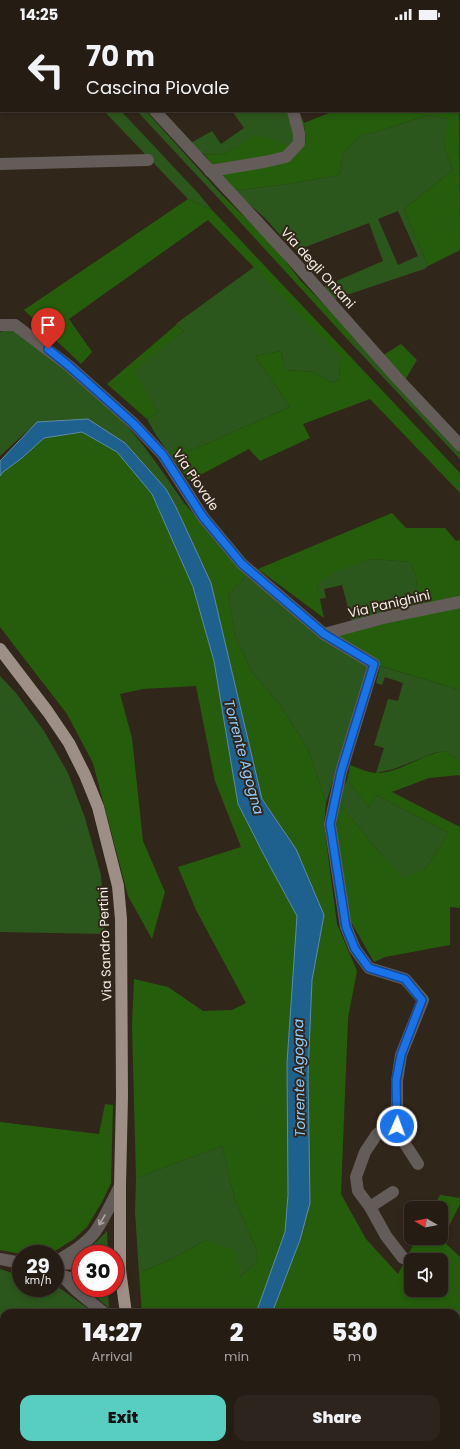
<!DOCTYPE html>
<html lang="en">
<head>
<meta charset="utf-8">
<style>
	:root { --surface:#251c14; --page:#2d251d; --text:#f1f3f6; --muted:#a3a1a0; --line:#423a34; --accent:#58cec0 }
	body { margin:0; font-family:Poppins,sans-serif; background:var(--page); color:var(--text); height:100vh; display:flex; flex-direction:column; font-size:15px; white-space:nowrap }
	* { box-sizing:border-box; margin:0 }
	p { font-size:13px; color:var(--muted) }
	.icon { flex:none; width:22px; height:22px; fill:none; stroke:currentColor; stroke-width:2; stroke-linecap:round; stroke-linejoin:round }
	.map { position:relative; flex:1; overflow:hidden }
	.sheet { position:absolute; left:0px; top:1281px; width:460px; height:140px; display:flex; flex-direction:column; background:var(--surface); border-radius:12px 12px 0 0; box-shadow:0 2px 6px #0003,0 0 0 1px var(--line) }
	.sheet>* { flex:none }
	.banner { position:absolute; left:0px; top:0px; width:460px; height:84px; box-shadow:0 2px 6px #0003,0 0 0 1px var(--line); background:#251c14; color:var(--text); overflow:hidden }
	.needle { width:26px; rotate:280deg }
	.controls { position:absolute; left:404px; top:1173px; display:grid; gap:8px }
	.controls a { display:grid; place-items:center; width:44px; height:44px; border-radius:8px; background:var(--surface); box-shadow:0 2px 6px #0003,0 0 0 1px var(--line); font-size:20px }
	.speed { position:absolute; left:12px; top:1217px; display:flex; gap:8px; font-size:20px; font-weight:700; text-align:center }
	.speed>* { display:grid; place-content:center; width:52px; height:52px; border-radius:50%; background:var(--surface); box-shadow:0 2px 6px #0003,0 0 0 1px var(--line); line-height:1 }
	.speed small { font-size:10px; font-weight:400 }
	.speed .limit { border:6px solid #d22; background:#fff; color:#111 }
	.pin { position:absolute; display:grid; place-items:center; width:34px; height:34px; color:#fff; margin:-41px -17px; border-radius:50% 50% 50% 0; rotate:-45deg; box-shadow:0 0 4px #0007 }
	.pin .icon { rotate:45deg }
	.me { position:absolute; width:44px; margin:-22px; rotate:2deg; stroke-linejoin:round; filter:drop-shadow(0 0 3px #0008) }
	.turn { display:flex; align-items:center; gap:14px; height:84px; padding:0 20px; font-size:18px }
	.turn .icon { width:52px; height:52px; stroke-width:2.5 }
	.turn b { display:block; font-size:28px; line-height:34px }
	.eta { display:flex; justify-content:space-evenly; align-items:center; height:68px; text-align:center }
	.eta b { font-size:24px; font-weight:800; line-height:28px }
	.cta { display:flex; gap:8px; margin-top:auto; padding:8px 20px }
	.cta a { flex:1; height:46px; border-radius:12px; background:var(--accent); color:#111; font-size:16px; font-weight:800; line-height:46px; text-align:center }
	.cta a+a { background:var(--page); color:var(--text) }
	.status { display:flex; justify-content:space-between; align-items:center; height:28px; padding:0 20px; background:var(--surface); direction:ltr }
	.status svg { height:11px; fill:currentColor }
	.map>svg:first-child { display:block }
	.green { fill:#2c571c; fill-rule:evenodd }
	.forest { fill:#265d0d; fill-rule:evenodd }
	.water { fill:#1e618f; stroke:#5e8ba9 }
	.lines { fill:none; stroke-linecap:round; stroke-linejoin:round }
	.street { stroke:#645c58; stroke-width:12 }
	.primary { stroke:#9e8f86; stroke-width:12 }
	.oneway { stroke:#aca59f }
	.route-casing { stroke:#114b97; stroke-width:10 }
	.route { stroke:#1a73e8; stroke-width:7 }
	.labels { text-anchor:middle; dominant-baseline:central; stroke-width:4; stroke-linejoin:round; paint-order:stroke }
	.street-label { font-size:13px; fill:#f5eee6; stroke:#31261a }
	.water-label { font-size:14px; font-style:italic; fill:#90ccfc; stroke:#31261a }
</style>
</head>
<body>
<div class="status"><b>14:25</b><svg viewBox="0 0 49 12"><path d="M0 12V9h3v3zM5 12V6h3v6zM10 12V3h3v9zM15 12V0h3v12zM26 1h20v11H26zM47 4h2v5h-2z"/></svg></div>
<div class="map">
<svg width="460" height="1421" viewBox="0 0 460 1421">
	<rect width="100%" height="100%" fill="#31261a"/>
	<!-- green -->
	<g class="green">
		<polygon points="149,0 270,0 271,1 150,1"/>
		<polygon points="374,0 460,0 460,50 459,1"/>
		<polygon points="104,83 121,83 198,165 212,182 188,171"/>
		<polygon points="137,83 146,83 222,167 219,171"/>
		<path d="M232 83H299L304 95 306 114C295 124 280 115 269 110L235 120 221 127 204 126 195 122 189 116 212 103 221 116 244 100Z"/>
		<path d="M428 87 449 91 444 119 453 142 404 181 428 238 424 241 332 272 325 263V258L383 233 369 195 297 222 290 218 264 189 233 163 288 156 339 147 343 125 362 107 382 102ZM398 183 418 228 398 237 378 191Z"/>
		<polygon points="254,239 344,331 339,335 340,351 333,355 313,344 285,342 281,323 255,328 290,379 190,423 181,416 169,425 156,407 147,391 158,384 133,343 184,303 176,297 177,295"/>
		<path d="M15 298C53 331 94 363 128 399 149 423 166 449 184 475L176 478 166 461 125 415 37 394 0 428V304Z"/>
		<polygon points="352,308 460,421 460,431 349,313"/>
		<polygon points="372,531 411,534 416,549 419,583 353,598 342,557 324,561 326,570 319,571 317,557 334,543"/>
		<polygon points="248,546 369,637 326,775 308,721 281,678 252,644 235,608 228,567"/>
		<polygon points="380,638 460,662 460,733 445,723 434,725 394,741 376,745 384,720 374,717 388,671 398,673 403,655 385,649 382,657 376,655"/>
		<polygon points="0,648 16,665 44,703 68,745 85,790 101,847 105,906 0,904"/>
		<polygon points="347,752 369,779 377,767 449,805 426,840 403,851 379,824 339,775 341,764"/>
		<polygon points="222,1118 235,1172 256,1220 258,1233 240,1249 206,1212 174,1230 139,1245 135,1184 136,1150"/>
		<polygon points="107,1203 108,1226 88,1226 82,1224 96,1214"/>
		<polygon points="0,1241 21,1248 21,1260 55,1260 55,1259 61,1261 94,1285 4,1285 4,1335 0,1335"/>
		<polygon points="86,1261 108,1264 109,1280"/>
	</g>
	<!-- forest -->
	<g class="forest">
		<path d="M459 50 460 222 428 238 404 181 453 142 444 119 448 91 428 87 382 102 362 107 343 125 339 147 288 156 233 163 204 126 221 127 235 120 253 108C258 108 264 109 270 110 281 114 295 125 306 114L304 95 334 83H459Z"/>
		<polygon points="222,167 275,219 300,252 345,298 352,308 349,313 219,171"/>
		<polygon points="188,171 212,182 460,445 460,465 370,371 303,396 310,410 260,433 249,421 189,453 169,425 181,416 190,423 290,379 255,328 281,323 285,342 313,344 333,355 340,351 339,335 343,331 208,192 69,291 92,324 81,336 24,282"/>
		<polygon points="176,297 184,303 134,343 158,384 147,391 107,356"/>
		<polygon points="401,316 417,332 405,352 382,328"/>
		<polygon points="82,404 117,424 152,466 193,560 214,633 238,776 265,829 297,888 287,1034 288,1167 285,1204 256,1285 142,1285 139,1245 174,1230 206,1212 236,1223 240,1249 258,1233 256,1220 235,1172 222,1118 136,1150 132,998 134,951 168,959 203,983 232,982 246,975 196,882 178,839 241,819 215,753 196,658 143,661 120,666 132,710 143,813 165,864 152,911 128,868 93,735 67,686 0,599 0,448 3,444 22,430 44,410"/>
		<path d="M184 475 248 546 228 567 235 608 252 644 281 678 308 721 326 775 324 796 337 896 357 943 348 990 341 1166 366 1211 398 1246 417 1210H441V1180H433L440 1167 460 1170V1176L442 1212 460 1229V1421H411L394 1417H456V1285H272L300 1212 312 951 324 887 296 821 262 771 211 555 176 478ZM411 1232H441V1262H411Z"/>
		<polygon points="392,485 406,500 445,500 456,513 460,512 460,662 374,636 324,606 419,583 416,549 411,534 372,531 334,544 317,557 324,590 258,541"/>
		<path d="M445 723 460 733V747L429 750 392 764 460 799V880L450 879V917L385 929 374 934 351 894 336 799 339 775 379 824 403 850 426 840 449 805 377 767 369 779 347 752 350 737C358 740 369 745 377 745 400 745 422 726 445 723Z"/>
		<polygon points="105,1076 113,1077 111,1155 102,1174 87,1199 74,1211 50,1226 21,1226 0,1222 0,1094 99,1106"/>
		<polygon points="334,1417 364,1417 372,1421 340,1421"/>
	</g>
	<!-- water -->
	<g class="water">
		<polygon points="88,391 125,415 166,461 176,479 211,555 262,771 296,821 324,887 312,952 308,1047 310,1175 300,1212 272,1285 256,1285 285,1204 288,1167 287,1035 297,888 265,829 238,776 214,633 193,559 152,466 117,424 82,404 44,410 22,430 3,444 0,448 0,433 37,394"/>
		<polygon points="364,1417 394,1417 411,1421 372,1421"/>
	</g>
	<g class="lines">
		<!-- street -->
		<g class="street">
			<polyline points="78,0 79,1"/>
			<polyline points="259,0 259,1"/>
			<polyline points="155,83 290,229 398,351 460,417"/>
			<polyline points="0,136 148,132"/>
			<polyline points="210,143 264,134 286,129 299,115 299,106 293,83"/>
			<polyline points="0,297 15,297 69,338 134,396 163,427 203,489 242,536 324,606 374,636 341,744 330,796 346,899 355,921 369,940 405,951 423,972 401,1027 397,1053 397,1098 398,1105 418,1136"/>
			<polyline points="324,606 387,589 460,574"/>
			<polyline points="397,1098 385,1100 377,1106 365,1124 356,1149 358,1163 370,1179 386,1208 403,1230"/>
			<polyline points="370,1179 393,1164"/>
			<polyline points="0,1231 21,1235"/>
			<path d="M55 1234C69 1226 85 1217 95 1204 105 1190 112 1173 120 1158"/>
			<polyline points="55,1236 81,1235"/>
			<polyline points="55,1246 81,1253"/>
			<polyline points="63,1249 76,1262 104,1285"/>
			<polyline points="0,1396 4,1396"/>
		</g>
		<!-- primary -->
		<g class="primary">
			<polyline points="0,621 48,684 69,715 85,747 98,779 118,858 121,891 122,1068 120,1158 120,1242 126,1285"/>
			<polyline points="156,1417 157,1421"/>
		</g>
	</g>
	<!-- one-way arrows -->
	<defs><path id="oneway-shaft" d="M-6 0H5M1.5-3L5.5 0L1.5 3" fill="none" stroke-width="1.6" stroke-linecap="round" stroke-linejoin="round"/></defs>
	<use class="oneway" href="#oneway-shaft" transform="translate(102 1192) rotate(121)"/>
	<g class="lines">
		<!-- route casing -->
		<g class="route-casing">
			<polyline id="route" points="48,321 69,338 134,396 163,427 203,489 242,536 324,606 374,636 341,744 330,796 346,899 355,921 369,940 405,951 422,972 401,1027 396,1053 397,1098"/>
		</g>
		<!-- route -->
		<use href="#route" class="route"/>
	</g>
	<g class="labels">
		<!-- street labels -->
		<g class="street-label">
			<text transform="translate(318 240) rotate(48)">Via degli Ontani</text>
			<text transform="translate(196 452) rotate(56)">Via Piovale</text>
			<text transform="translate(389 576) rotate(-13)">Via Panighini</text>
			<text transform="translate(105 916) rotate(-92)">Via Sandro Pertini</text>
		</g>
		<!-- water labels -->
		<g class="water-label">
			<text transform="translate(244 729) rotate(75)">Torrente Agogna</text>
			<text transform="translate(299 1050) rotate(-91)">Torrente Agogna</text>
		</g>
	</g>
</svg>
<div class="controls">
<a><svg class="needle" viewBox="-14 -14 28 28"><path d="M0-13l5 13h-10z" fill="#e53935"/><path d="M0 13l5-13h-10z" fill="#a3a1a0"/></svg></a>
<a><svg class="icon" aria-label="sound" viewBox="0 0 24 24"><path d="M4 9h4l5-4v14l-5-4H4zM17 9q2 3 0 6"/></svg></a>
</div>
<div class="speed"><div>29<small>km/h</small></div><div class="limit">30</div></div>
<div class="pin" style="left:48px;top:321px;background:#d93025"><svg class="icon" aria-label="arrive" viewBox="0 0 24 24"><path d="M6 21V4h12l-3 4 3 4H6"/></svg></div>
<svg class="me" style="left:397px;top:1098px" viewBox="-20 -20 40 40"><circle r="17" fill="#1a73e8" stroke="#fff" stroke-width="3"/><path d="M0-11L8 9 0 5-8 9z" fill="#fff"/></svg>
<div class="banner">
<div class="turn"><svg class="icon" aria-label="left" viewBox="0 0 24 24"><path d="M17 20v-9H6M10 6l-5 5 5 5"/></svg><div><b>70 m</b>Cascina Piovale</div></div>
</div>
<section class="sheet">
<div class="eta">
<div><b>14:27</b><p>Arrival</p></div>
<div><b>2</b><p>min</p></div>
<div><b>530</b><p>m</p></div>
</div>
<div class="cta"><a>Exit</a><a>Share</a></div>
</section>
</div>
</body>
</html>
